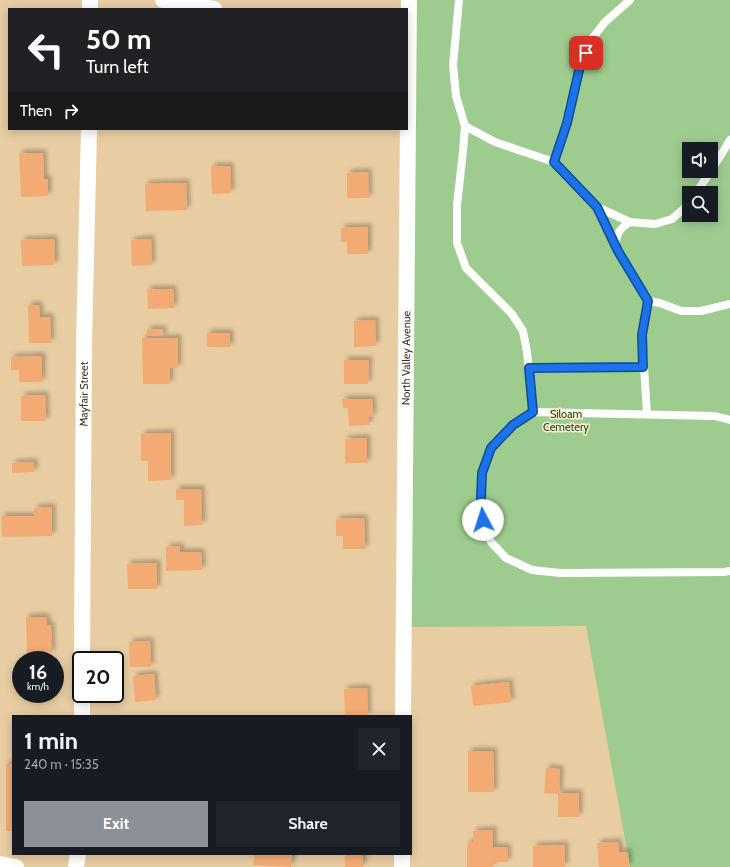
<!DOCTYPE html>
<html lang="en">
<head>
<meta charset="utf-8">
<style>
	:root { --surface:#171b24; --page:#20242c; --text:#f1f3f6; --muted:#9ea1a6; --accent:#8c9099 }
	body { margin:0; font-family:Cabin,sans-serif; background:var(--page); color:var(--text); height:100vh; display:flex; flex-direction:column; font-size:15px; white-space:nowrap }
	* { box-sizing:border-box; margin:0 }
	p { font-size:13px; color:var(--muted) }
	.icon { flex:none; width:22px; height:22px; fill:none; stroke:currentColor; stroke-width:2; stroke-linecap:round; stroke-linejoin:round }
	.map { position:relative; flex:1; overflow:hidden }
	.details { position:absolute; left:12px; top:715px; width:400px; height:140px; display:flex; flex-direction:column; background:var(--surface); border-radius:0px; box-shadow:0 2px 10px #0003 }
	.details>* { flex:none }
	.hud { position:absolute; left:8px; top:8px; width:400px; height:122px; border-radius:0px; box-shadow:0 2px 10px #0003; background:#202124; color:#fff; overflow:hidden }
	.buttons { position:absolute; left:682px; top:142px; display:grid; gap:8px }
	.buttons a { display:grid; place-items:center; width:36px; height:36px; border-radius:0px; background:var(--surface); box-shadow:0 2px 10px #0003; font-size:20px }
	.speed { position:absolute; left:12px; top:651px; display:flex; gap:8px; font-size:20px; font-weight:700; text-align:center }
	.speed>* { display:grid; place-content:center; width:52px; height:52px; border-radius:50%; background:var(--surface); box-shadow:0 2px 10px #0003; line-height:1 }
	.speed small { font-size:10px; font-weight:400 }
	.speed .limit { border:2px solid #111; border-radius:6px; background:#fff; color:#111 }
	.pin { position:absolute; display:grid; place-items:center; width:34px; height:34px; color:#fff; margin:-17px; border-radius:8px; box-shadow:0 2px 6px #0006 }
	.me { position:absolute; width:44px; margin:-22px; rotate:355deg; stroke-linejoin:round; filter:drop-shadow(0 0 3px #0008) }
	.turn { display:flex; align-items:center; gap:14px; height:84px; padding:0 12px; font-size:18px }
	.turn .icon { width:52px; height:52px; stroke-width:2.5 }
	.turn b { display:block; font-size:28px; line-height:34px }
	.then { display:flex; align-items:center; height:38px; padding:0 12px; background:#0003; gap:8px; font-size:15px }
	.round { display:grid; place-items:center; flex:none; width:42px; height:42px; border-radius:0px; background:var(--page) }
	.overview { display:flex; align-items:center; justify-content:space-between; height:68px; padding:0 12px }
	h1 { font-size:24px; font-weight:700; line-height:30px }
	.cta { display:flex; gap:8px; margin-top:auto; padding:8px 12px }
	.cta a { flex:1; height:46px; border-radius:0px; background:var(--accent); color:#fff; font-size:16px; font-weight:700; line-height:46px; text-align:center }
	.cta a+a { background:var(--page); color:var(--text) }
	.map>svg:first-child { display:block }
	.green { fill:#9ecc8f; fill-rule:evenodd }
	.building { fill:#f4ab73; filter:url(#shadow) }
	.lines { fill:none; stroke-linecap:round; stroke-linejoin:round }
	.lane { stroke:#fff; stroke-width:8 }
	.street { stroke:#fff; stroke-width:16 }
	.route-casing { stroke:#114b97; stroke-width:10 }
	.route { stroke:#1a73e8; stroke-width:7 }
	.labels { text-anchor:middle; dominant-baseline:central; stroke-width:3; stroke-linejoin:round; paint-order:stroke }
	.street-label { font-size:11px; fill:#3f3423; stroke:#fff0db }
	.park-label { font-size:11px; fill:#1a4404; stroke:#fff0db }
</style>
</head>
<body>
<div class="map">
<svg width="730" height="867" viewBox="0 0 730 867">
	<defs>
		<filter id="shadow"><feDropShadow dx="3.5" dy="-3.5" stdDeviation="2" flood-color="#0004"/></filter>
	</defs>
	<rect width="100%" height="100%" fill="#e9cda2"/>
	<!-- green -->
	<path class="green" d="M405 0H730V867H630L586 626 401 627ZM689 149H711V171H689ZM689 193H711V215H689Z"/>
	<!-- building -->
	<g class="building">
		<polygon points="19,153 43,153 44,179 48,179 48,196 21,197"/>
		<polygon points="211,166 230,166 231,193 212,194"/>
		<polygon points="368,172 369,198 347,198 347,173"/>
		<polygon points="186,183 187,210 146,211 145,184"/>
		<polygon points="368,227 368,254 347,254 347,242 341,242 341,228"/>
		<polygon points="54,239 55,265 22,266 21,240"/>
		<polygon points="151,239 152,265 132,266 131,240"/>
		<polygon points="147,289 173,289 174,308 148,309"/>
		<polygon points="28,305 39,305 40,317 50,317 51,343 29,343"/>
		<polygon points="375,320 376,346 354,347 354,321"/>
		<rect x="147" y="329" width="16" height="7"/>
		<rect x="207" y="333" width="23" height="14"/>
		<polygon points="142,338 178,338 178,368 170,368 170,384 143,384"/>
		<polygon points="42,356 42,382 19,382 19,370 11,370 11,357"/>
		<polygon points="344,360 369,360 368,384 344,384"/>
		<polygon points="45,395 46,421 21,421 21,396"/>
		<polygon points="342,399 372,399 373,417 369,416 369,425 349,426 348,408 343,408"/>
		<polygon points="171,433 171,480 148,481 148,461 141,461 141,434"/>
		<polygon points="367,438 367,463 345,463 345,439"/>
		<polygon points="34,462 34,472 12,473 12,463"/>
		<polygon points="176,489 201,489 202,525 184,526 184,500 176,500"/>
		<polygon points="52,507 52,536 2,537 1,516 35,516 34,508"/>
		<polygon points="364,518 365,549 343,549 343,536 336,536 336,519"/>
		<polygon points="180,546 180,552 201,552 202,570 166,571 166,547"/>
		<polygon points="157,563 157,589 128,589 127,564"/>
		<polygon points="26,617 46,617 47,625 51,625 52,653 27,653"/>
		<polygon points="150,641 151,667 130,667 129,642"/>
		<polygon points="154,674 156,700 135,702 133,676"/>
		<polygon points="509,682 511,702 473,706 471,686"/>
		<polygon points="367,688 368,716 345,716 344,689"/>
		<polygon points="468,751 493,751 494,792 468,792"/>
		<rect x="6" y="764" width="7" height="67"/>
		<polygon points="546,768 560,769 559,793 579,793 579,817 558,817 558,794 544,793"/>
		<polygon points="493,830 493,847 507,847 508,862 493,862 493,867 467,867 467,843 474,842 473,831"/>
		<polygon points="618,842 619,852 628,852 629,867 599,867 597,843"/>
		<polygon points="565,845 565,867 533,867 533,846"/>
		<polygon points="255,854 292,854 291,867 253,865"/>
		<rect x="345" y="854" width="18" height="13"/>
	</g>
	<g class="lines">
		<!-- lane -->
		<g class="lane">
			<polyline points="459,0 453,65 456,96 465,126 463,151 457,205 457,243 466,268 512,314 523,331 527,352 533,412"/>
			<polyline points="465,126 495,142 554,162 597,207 618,251 648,301 642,335 647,414"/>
			<polyline points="554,162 567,123 580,66 591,40 605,22 630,0"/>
			<polyline points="711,171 730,140"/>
			<polyline points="696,193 711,171"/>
			<polyline points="597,207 630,222 655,224 672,219 689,204"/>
			<path d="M615 246C617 233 619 229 630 222"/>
			<polyline points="648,301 660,303 681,311 701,311 730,304"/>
			<polyline points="529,367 643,367"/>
			<polyline points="730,420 715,416 533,412 513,425 491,448 482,473 481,498 483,520 491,542 506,558 532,570 560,573 724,572 730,571"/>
		</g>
		<!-- street -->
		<g class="street">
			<polyline points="163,0 214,9"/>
			<polyline points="90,9 90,0"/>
			<path id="s1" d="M82 660 84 344 89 129"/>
			<polyline points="82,716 82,694"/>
			<path id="s2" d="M403 716 409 0"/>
			<polyline points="0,864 16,867"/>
			<polyline points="76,867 78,854"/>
			<polyline points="402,867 402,854"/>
		</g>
	</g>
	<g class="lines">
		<!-- route casing -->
		<g class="route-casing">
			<polyline id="route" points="483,520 481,498 482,473 491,448 513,425 533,412 529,368 643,367 642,335 648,301 618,251 597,207 554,162 567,123 580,66 586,53"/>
		</g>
		<!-- route -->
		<use href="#route" class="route"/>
	</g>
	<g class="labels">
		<!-- street labels -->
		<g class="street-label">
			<text stroke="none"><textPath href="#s2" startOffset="358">North Valley Avenue</textPath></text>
			<text stroke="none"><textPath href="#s1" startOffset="266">Mayfair Street</textPath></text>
		</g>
		<!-- park labels -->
		<g class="park-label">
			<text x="566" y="414">Siloam<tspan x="566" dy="13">Cemetery</tspan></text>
		</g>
	</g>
</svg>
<div class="buttons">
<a><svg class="icon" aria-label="sound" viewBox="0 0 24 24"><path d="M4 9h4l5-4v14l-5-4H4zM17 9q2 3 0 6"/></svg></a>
<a><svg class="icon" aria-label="search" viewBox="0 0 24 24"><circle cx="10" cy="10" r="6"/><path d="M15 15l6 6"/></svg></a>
</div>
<div class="speed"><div>16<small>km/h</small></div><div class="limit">20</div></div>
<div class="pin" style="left:586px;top:53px;background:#d93025"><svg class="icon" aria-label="arrive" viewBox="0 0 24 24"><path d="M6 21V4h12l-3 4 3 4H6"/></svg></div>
<svg class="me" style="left:483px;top:520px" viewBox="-20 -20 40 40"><circle r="19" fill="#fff"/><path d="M0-13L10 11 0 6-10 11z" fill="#1a73e8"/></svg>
<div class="hud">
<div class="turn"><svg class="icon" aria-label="left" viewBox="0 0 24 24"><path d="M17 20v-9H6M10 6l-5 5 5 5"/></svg><div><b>50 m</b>Turn left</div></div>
<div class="then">Then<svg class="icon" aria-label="right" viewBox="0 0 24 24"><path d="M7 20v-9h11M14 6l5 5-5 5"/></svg></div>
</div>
<section class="details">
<div class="overview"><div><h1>1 min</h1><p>240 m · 15:35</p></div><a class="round"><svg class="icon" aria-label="close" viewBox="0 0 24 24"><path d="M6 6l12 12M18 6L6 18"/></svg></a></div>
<div class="cta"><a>Exit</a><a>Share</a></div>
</section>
</div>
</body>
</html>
